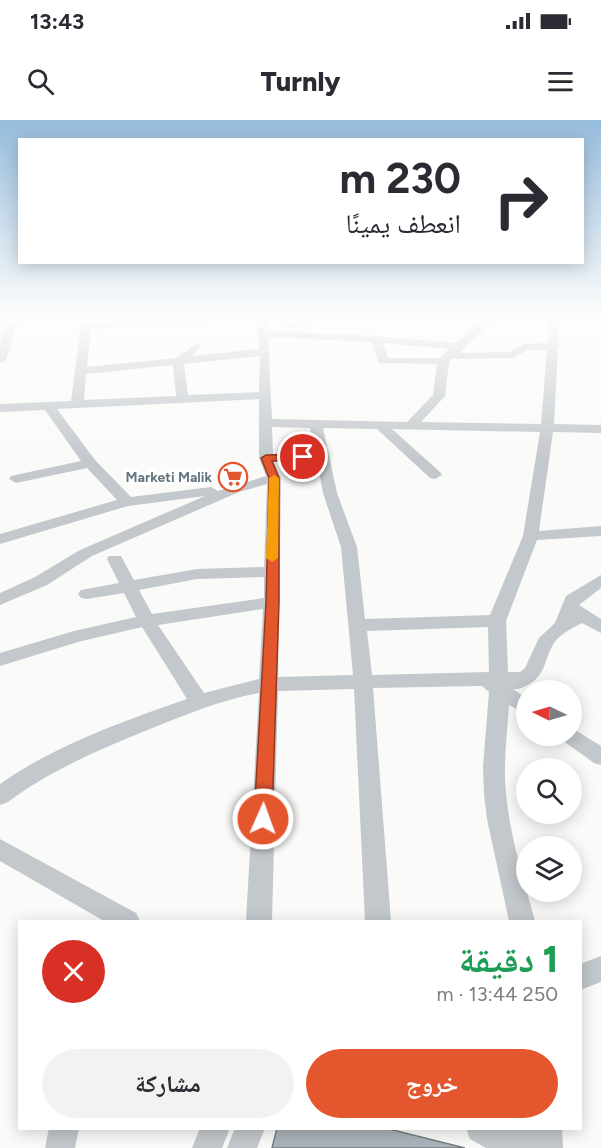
<!DOCTYPE html>
<html lang="ar">
<head>
<meta charset="utf-8">
<style>
	:root { --surface:#fff; --page:#f2f2f3; --text:#2b2b33; --muted:#7c7c81; --accent:#e4572e }
	body { margin:0; font-family:Figtree,"Noto Naskh Arabic",sans-serif; background:var(--page); color:var(--text); direction:rtl; height:100vh; display:flex; flex-direction:column; font-size:22px; white-space:nowrap }
	* { box-sizing:border-box; margin:0 }
	p { font-size:20px; color:var(--muted) }
	.icon { flex:none; width:33px; height:33px; fill:none; stroke:currentColor; stroke-width:2; stroke-linecap:round; stroke-linejoin:round }
	.map { position:relative; flex:1; overflow:hidden; direction:ltr }
	.panel { position:absolute; left:18px; top:800px; width:564px; height:210px; display:flex; flex-direction:column; background:var(--surface); border-radius:0px; box-shadow:0 3px 15px #0003; direction:rtl }
	.panel>* { flex:none }
	.top-card { position:absolute; left:18px; top:18px; width:566px; height:126px; border-radius:0px; box-shadow:0 3px 15px #0003; direction:rtl; background:#fff; color:var(--text); overflow:hidden }
	.needle { width:39px; rotate:275deg }
	.fabs { position:absolute; left:516px; top:560px; display:grid; gap:12px }
	.fabs a { display:grid; place-items:center; width:66px; height:66px; border-radius:50%; background:var(--surface); box-shadow:0 3px 15px #0003; font-size:30px }
	.pin { position:absolute; display:grid; place-items:center; width:51px; height:51px; color:#fff; margin:-26px; border:3px solid #fff; border-radius:50%; box-shadow:0 2px 6px #0007 }
	.me { position:absolute; width:66px; margin:-33px; rotate:2deg; stroke-linejoin:round; filter:drop-shadow(0 0 4px #0008) }
	.turn { display:flex; align-items:center; gap:21px; height:126px; padding:0 24px; font-size:27px }
	.turn .icon { width:78px; height:78px; stroke-width:2.5 }
	.turn b { display:block; font-size:42px; line-height:51px }
	.round { display:grid; place-items:center; flex:none; width:63px; height:63px; border-radius:32px; background:var(--page) }
	.headline { display:flex; align-items:center; justify-content:space-between; height:102px; padding:0 24px }
	h1 { font-size:36px; font-weight:800; line-height:45px; color:#1e9e55 }
	.primary-button { display:flex; gap:12px; margin-top:auto; padding:12px 24px }
	.primary-button a { flex:1; height:69px; border-radius:36px; background:var(--accent); color:#fff; font-size:24px; font-weight:800; line-height:69px; text-align:center }
	.primary-button a+a { background:var(--page); color:var(--text) }
	.status { display:flex; justify-content:space-between; align-items:center; height:42px; padding:0 30px; background:var(--surface); direction:ltr }
	.status svg { height:16px; fill:currentColor }
	header { display:flex; justify-content:space-between; align-items:center; height:78px; padding:0 24px; background:var(--surface); font-size:27px; font-weight:800 }
	.map>svg:first-child { display:block }
	.building { fill:#aab3b9; stroke:#777d82; stroke-width:1.5 }
	.lines { fill:none; stroke-linecap:round; stroke-linejoin:round }
	.minor { fill:#c3c8cc; fill-rule:evenodd }
	.route { fill:#e4572e; stroke:#94391e; stroke-width:1.5 }
	.slow { fill:#f59e0b }
	.labels { text-anchor:middle; dominant-baseline:central; stroke-width:6; stroke-linejoin:round; paint-order:stroke }
	.far-poi-label { font-size:14px; font-weight:bold; fill:#657683; stroke:#fff; text-anchor:end }
</style>
</head>
<body>
<div class="status"><b>13:43</b><svg viewBox="0 0 49 12"><path d="M0 12V9h3v3zM5 12V6h3v6zM10 12V3h3v9zM15 12V0h3v12zM26 1h20v11H26zM47 4h2v5h-2z"/></svg></div>
<header><svg class="icon" aria-label="menu" viewBox="0 0 24 24"><path d="M4 6h16M4 12h16M4 18h16"/></svg>Turnly<svg class="icon" aria-label="search" viewBox="0 0 24 24"><circle cx="10" cy="10" r="6"/><path d="M15 15l6 6"/></svg></header>
<div class="map">
<svg width="601" height="1028" viewBox="0 0 601 1028">
	<rect width="100%" height="100%" fill="#fafaf8"/>
	<!-- building -->
	<polygon class="building" points="277,1008 385,1008 465,1028 272,1028"/>
	<g class="lines">
		<!-- minor -->
		<g class="minor">
			<polygon points="10,196 20,196 6,240 0,243 0,224"/>
			<path d="M82 196H92L91 203 189 196H247L242 199 91 209 87 247 176 238 197 223 202 226 192 236 259 229 255 196H265L267 211 377 216 456 223 486 196H497L459 233 510 232 524 224 548 223 550 196H560L558 224 560 226 558 228 554 304 601 305V313L553 312 539 411 601 406V416L537 420 506 501 508 552H520L525 548 539 518 555 503 566 476 601 455V468L579 485 601 499V513L582 503C572 508 560 514 554 523 543 541 547 555 526 566 521 568 518 570 513 569L526 578V594L509 585C507 615 503 644 506 674 510 717 524 760 535 801H509L487 699 484 674 483 647 489 572 482 566 373 568 391 801H365L354 569 278 571 272 801H246L259 573C221 580 185 595 150 609 100 629 51 650 8 682L0 685V664C55 625 124 601 187 579L142 507 78 522 0 546V533L74 511 136 497 124 473 87 479 81 478 78 474 81 470 119 463 107 439 109 436H121L134 460 197 449 264 447 267 364 239 372 92 436 47 465 0 485V473L35 457 80 430 205 376 128 386 0 424V414L117 380 87 348 16 363 9 359 11 356 81 341 45 290 0 292V284L71 281ZM268 217 372 222 379 243 437 244 433 275 407 302 272 299ZM383 223 449 229 440 238H388ZM527 230H547L541 304 421 302 445 276 449 242 451 239 513 238ZM260 236 259 272 188 275 184 244ZM173 245 176 276 84 280 86 254ZM259 279V338L266 356 218 371 211 367 131 377 95 340 57 289ZM272 307 310 308 315 333 273 334ZM323 308 377 309 430 358 435 359 442 355 440 352 392 309 540 312 523 416 490 495 365 499 357 427 337 373ZM317 341 323 373 341 427 353 555 278 557 281 358 274 342ZM264 457V478L152 494 139 470 197 459ZM263 489 259 559 204 573 158 505ZM488 507 489 552 372 555 367 511Z"/>
			<path d="M310 196H323C312 206 289 213 277 204 286 197 300 202 310 196Z"/>
			<polygon points="572,608 601,626 601,645 594,643 562,620 559,615 572,615"/>
			<polygon points="0,719 136,793 140,801 104,801 0,741"/>
			<polygon points="601,836 601,862 580,870 580,844"/>
			<polygon points="49,1008 79,1008 75,1028 45,1028"/>
			<polygon points="200,1008 230,1008 222,1028 192,1028"/>
			<polygon points="235,1008 265,1008 257,1028 227,1028"/>
			<polygon points="466,1008 510,1008 514,1010 515,1008 562,1008 563,1028 486,1028 470,1019"/>
		</g>
	</g>
	<!-- sky -->
	<linearGradient id="sky" x2="0" y2="1"><stop stop-color="#96bcdc"/><stop offset="0.58" stop-color="#fdfdfc"/><stop offset="1" stop-color="#fdfdfc" stop-opacity="0"/></linearGradient>
	<rect width="601" height="340" fill="url(#sky)"/>
	<!-- route -->
	<polygon class="route" points="303,334 308,337 307,340 272,341 279,358 279,482 272,699 269,704 263,706 257,704 254,699 266,482 269,358 261,338 266,335"/>
	<!-- slow -->
	<polygon class="slow" points="274,355 279,358 278,438 272,442 266,438 269,358"/>
	<!-- icons -->
	<defs>
		<g id="supermarket-ring" transform="scale(1.5)"><circle r="9.5" fill="#fff" stroke="#e4572e" stroke-width="1.5"/><path d="M-6-5.5h2.5l.6 2H6L4.5 2H-2.5L-4.4-4H-6ZM-1.5 3.2a1.3 1.3 0 1 0 .1 0ZM3 3.2a1.3 1.3 0 1 0 .1 0Z" fill="#e4572e"/></g>
	</defs>
	<g fill-rule="evenodd">
		<use href="#supermarket-ring" x="233" y="357"/>
	</g>
	<g class="labels">
		<!-- far-poi labels -->
		<g class="far-poi-label">
			<text x="212" y="357">Marketi Malik</text>
		</g>
	</g>
</svg>
<div class="fabs">
<a><svg class="needle" viewBox="-14 -14 28 28"><path d="M0-13l5 13h-10z" fill="#e53935"/><path d="M0 13l5-13h-10z" fill="#7c7c81"/></svg></a>
<a><svg class="icon" aria-label="search" viewBox="0 0 24 24"><circle cx="10" cy="10" r="6"/><path d="M15 15l6 6"/></svg></a>
<a><svg class="icon" aria-label="layers" viewBox="0 0 24 24"><path d="M12 4l9 5-9 5-9-5zM3 14l9 5 9-5"/></svg></a>
</div>
<div class="pin" style="left:303px;top:337px;background:#d93025"><svg class="icon" aria-label="arrive" viewBox="0 0 24 24"><path d="M6 21V4h12l-3 4 3 4H6"/></svg></div>
<svg class="me" style="left:263px;top:699px" viewBox="-20 -20 40 40"><circle r="17" fill="#e4572e" stroke="#fff" stroke-width="3"/><path d="M0-11L8 9 0 5-8 9z" fill="#fff"/></svg>
<div class="top-card">
<div class="turn"><svg class="icon" aria-label="right" viewBox="0 0 24 24"><path d="M7 20v-9h11M14 6l5 5-5 5"/></svg><div><b>230 m</b>انعطف يمينًا</div></div>
</div>
<section class="panel">
<div class="headline"><div><h1>1 دقيقة</h1><p>250 m · 13:44</p></div><a class="round" style="background:#d93025;color:#fff"><svg class="icon" aria-label="close" viewBox="0 0 24 24"><path d="M6 6l12 12M18 6L6 18"/></svg></a></div>
<div class="primary-button"><a>خروج</a><a>مشاركة</a></div>
</section>
</div>
</body>
</html>
